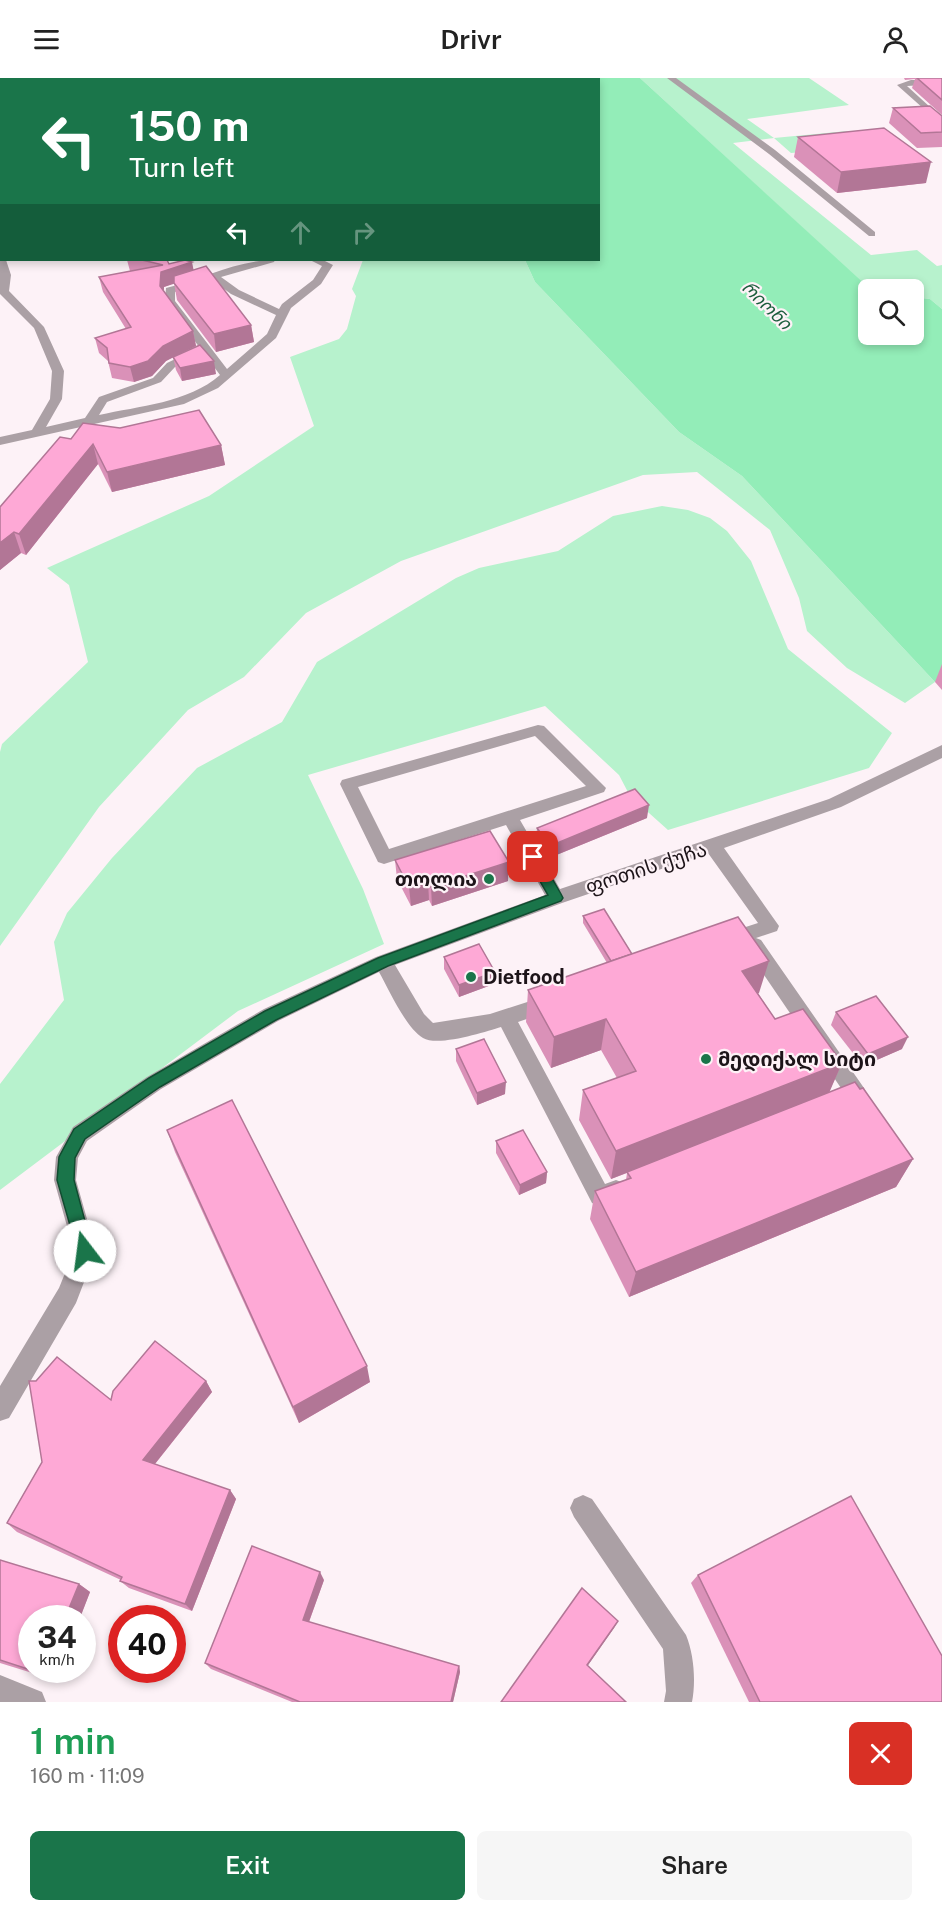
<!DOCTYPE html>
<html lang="en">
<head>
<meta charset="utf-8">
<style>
	:root { --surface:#fff; --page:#f6f6f6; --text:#222; --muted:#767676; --accent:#1a754a }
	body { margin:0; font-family:"Public Sans","Noto Sans Georgian",sans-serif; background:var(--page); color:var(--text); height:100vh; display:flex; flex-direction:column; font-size:22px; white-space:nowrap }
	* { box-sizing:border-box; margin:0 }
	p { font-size:20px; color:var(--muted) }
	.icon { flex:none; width:33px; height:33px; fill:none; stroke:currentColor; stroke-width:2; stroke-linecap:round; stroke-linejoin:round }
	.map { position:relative; height:1624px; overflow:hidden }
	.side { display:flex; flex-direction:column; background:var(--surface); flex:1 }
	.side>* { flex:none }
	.banner { position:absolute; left:0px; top:0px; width:600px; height:183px; box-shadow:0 3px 9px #0003; background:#1a754a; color:#fff; overflow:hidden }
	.controls { position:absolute; left:858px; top:201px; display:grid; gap:12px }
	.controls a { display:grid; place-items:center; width:66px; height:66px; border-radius:9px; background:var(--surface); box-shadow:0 3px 9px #0003; font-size:30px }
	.speed { position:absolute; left:18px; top:1527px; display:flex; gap:12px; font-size:30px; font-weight:700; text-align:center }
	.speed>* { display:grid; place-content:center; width:78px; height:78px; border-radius:50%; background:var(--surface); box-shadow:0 3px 9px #0003; line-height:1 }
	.speed small { font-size:15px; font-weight:400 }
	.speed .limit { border:9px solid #d22; background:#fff; color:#111 }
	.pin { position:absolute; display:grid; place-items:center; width:51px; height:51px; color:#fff; margin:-26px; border-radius:12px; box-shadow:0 3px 9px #0006 }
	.me { position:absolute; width:66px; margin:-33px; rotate:345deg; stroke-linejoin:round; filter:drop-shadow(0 0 4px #0008) }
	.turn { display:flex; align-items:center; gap:21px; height:126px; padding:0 30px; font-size:27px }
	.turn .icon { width:78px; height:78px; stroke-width:2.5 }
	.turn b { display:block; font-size:42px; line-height:51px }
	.lanes { display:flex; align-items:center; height:57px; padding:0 30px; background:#0003; justify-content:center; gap:30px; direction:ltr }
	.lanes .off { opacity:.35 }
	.round { display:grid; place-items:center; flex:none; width:63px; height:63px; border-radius:9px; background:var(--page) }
	.overview { display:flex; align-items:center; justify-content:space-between; height:102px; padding:0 30px }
	h1 { font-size:36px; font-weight:600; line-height:45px; color:#1e9e55 }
	.cta { display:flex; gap:12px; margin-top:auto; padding:12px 30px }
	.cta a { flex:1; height:69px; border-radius:9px; background:var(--accent); color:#fff; font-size:24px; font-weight:600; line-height:69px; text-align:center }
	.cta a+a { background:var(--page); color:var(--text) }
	header { display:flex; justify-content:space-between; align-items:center; height:78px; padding:0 30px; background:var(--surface); font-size:27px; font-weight:600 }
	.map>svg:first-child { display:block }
	.green { fill:#b7f2cd }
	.water { fill:#93edb8 }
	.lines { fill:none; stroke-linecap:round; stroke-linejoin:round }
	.minor { fill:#aba0a5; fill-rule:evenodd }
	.wall { fill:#da91b8 }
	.shaded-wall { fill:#b27696 }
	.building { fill:#fea9d6; stroke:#b27696; stroke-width:1.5 }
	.route { fill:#1a754a; stroke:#114c30; stroke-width:1.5 }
	.poi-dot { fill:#1a754a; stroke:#fdf2f7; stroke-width:2 }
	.labels { text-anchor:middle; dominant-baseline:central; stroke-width:4.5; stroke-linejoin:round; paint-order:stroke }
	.far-water-label { font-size:18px; font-style:italic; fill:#1b5d3c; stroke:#fdf2f7 }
	.street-label { font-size:20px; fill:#1d1419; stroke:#fdf2f7 }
	.poi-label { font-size:20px; font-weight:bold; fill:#1d1419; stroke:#fdf2f7; text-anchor:start }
</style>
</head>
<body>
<header><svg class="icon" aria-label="menu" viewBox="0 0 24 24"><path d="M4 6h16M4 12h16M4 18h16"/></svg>Drivr<svg class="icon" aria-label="person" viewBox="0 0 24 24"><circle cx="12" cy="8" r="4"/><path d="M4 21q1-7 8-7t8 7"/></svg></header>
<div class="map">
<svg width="942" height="1624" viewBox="0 0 942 1624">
	<rect width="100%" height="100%" fill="#fdf2f7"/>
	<!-- green -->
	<g class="green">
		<polygon points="640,0 809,0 849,27 747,41 774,60 847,53 859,55 882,67 791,75 774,60 733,65 871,177 917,172 937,188 942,187 942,231 930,221 914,219 914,212 869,211"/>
		<polygon points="363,182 525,182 535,204 679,354 742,398 935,604 905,625 847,590 807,553 799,520 770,452 697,394 643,397 547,431 401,483 306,535 244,599 188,632 99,729 0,868 0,674 2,666 88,584 69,507 47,490 209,418 314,348 290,279 339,261 347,251 356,218 352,211"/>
		<polygon points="662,428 688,432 710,440 727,453 751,483 788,571 892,655 869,690 668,752 630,718 619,697 545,628 308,697 363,811 384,866 238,933 0,1112 0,1006 64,922 54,864 67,835 112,780 197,690 282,644 317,584 456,500 479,490 558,473 613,438"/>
	</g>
	<!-- water -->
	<polygon class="water" points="483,0 640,0 869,210 874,211 868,212 868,256 914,256 914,219 930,221 942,231 942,602 935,604 742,398 679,354 535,204 525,182 598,182 598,2"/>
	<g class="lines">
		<!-- minor -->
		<g class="minor">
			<polygon points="667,0 676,0 775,72 875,154 875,158 869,158 769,76"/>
			<polygon points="911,2 942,2 942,6 907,8 942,40 942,47 897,7"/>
			<rect x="0" y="18" width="2" height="10"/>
			<path d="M0 176 2 182H6L11 197 9 213 44 249 64 293 62 321 46 349 85 340 99 319 153 300 167 285 192 273 196 272 202 275 175 289 161 304 107 324 99 337C139 328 188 325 220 297L165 223 166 210C203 201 236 182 275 182L274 184 221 199 239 212 279 231 282 226 313 202 322 188 310 182H323L333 187 321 206 291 230 276 260 218 310 184 326 0 367V359L32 352 50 321 52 293 34 250 0 216ZM212 202 231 216 276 237 267 256 227 291 175 223V214Z"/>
			<path d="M538 647 544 648 606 710 604 714 520 742 560 811 829 721 942 667V680L841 729 724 770 779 848 777 853 756 860 761 862 864 1010 867 1016 864 1022 848 1029 841 1026 838 1020 843 1013 747 872 745 867 747 863 728 869 721 867 719 862 721 857 758 845 708 775 562 825 395 887 424 936 433 945 490 936 549 917 556 919 559 925 556 931 518 944 605 1106 616 1102 624 1105 627 1112 624 1119 600 1128 592 1125 501 949C485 954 438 969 423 960 406 950 389 912 379 894L278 943 161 1011 87 1063 78 1080 76 1102 96 1173 76 1225 9 1340 0 1343V1308L59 1210 74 1173 54 1102 56 1079 73 1049 147 999 264 931 376 879 545 817 506 747 384 786 378 784 340 706 342 702ZM535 658 586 708 389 771 358 709Z"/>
			<path d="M583 1417 592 1421 686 1557C694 1576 696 1604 692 1624H664L666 1613 663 1571 574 1439 570 1430 574 1421Z"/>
			<polygon points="0,1597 42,1614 46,1624 0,1624"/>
		</g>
	</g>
	<!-- wall -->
	<g class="wall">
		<polygon points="904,0 942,0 942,37 912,10 915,1 905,2"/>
		<polygon points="893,30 942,38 942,69 917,70 889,45"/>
		<polygon points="798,59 926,105 837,115 794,79"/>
		<polygon points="127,182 167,182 169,186 194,192 251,247 254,264 216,274 177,222 174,205 164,209 164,213 193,253 196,268 176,278 216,296 182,303 176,292 173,279 166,283 152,298 134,304 112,300 108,283 99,275 95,260 126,251 103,214 99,199 132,193 130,193"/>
		<polygon points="71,361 221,367 225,387 112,414 98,386 26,477 21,475 0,492 0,429"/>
		<polygon points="942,586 942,612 935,604"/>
		<polygon points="647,740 549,780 536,763 537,750"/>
		<polygon points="395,782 508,803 432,828 429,822 411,828 397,801"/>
		<polygon points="583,838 632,876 759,915 758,915 775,941 842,985 829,1014 913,1081 896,1109 629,1219 590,1141 595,1113 626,1102 627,1095 611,1101 579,1042 583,1012 617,1000 601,972 551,990 526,944 528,912 607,885 583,845"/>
		<polygon points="444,879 494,906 459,919 444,891"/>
		<polygon points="836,934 902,971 863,988 831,947"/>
		<polygon points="456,971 505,1016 477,1027 456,983"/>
		<polygon points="167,1052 370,1304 299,1345 175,1074"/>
		<polygon points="496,1063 547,1094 546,1105 519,1117 496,1075"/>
		<polygon points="206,1303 212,1314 155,1386 230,1412 236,1421 192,1533 129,1510 120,1503 121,1502 17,1454 7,1445 42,1384 111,1322"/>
		<polygon points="0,1482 79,1506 90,1514 55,1602 0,1585"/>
		<polygon points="698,1497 942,1624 749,1624 691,1505"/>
		<polygon points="324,1502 309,1544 459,1588 460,1594 453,1624 292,1624 211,1591 205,1585"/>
	</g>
	<!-- shaded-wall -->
	<g class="shaded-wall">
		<polygon points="931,84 926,105 837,115 841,94"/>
		<polygon points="192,184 195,199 164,209 163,223 160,208 161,194"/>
		<polygon points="251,247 254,264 216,274 214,256"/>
		<polygon points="193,253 196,268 166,283 152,298 134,304 130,289 163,268"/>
		<polygon points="214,283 216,296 182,303 180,290"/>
		<polygon points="93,366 98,386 26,477 19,456"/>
		<polygon points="221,367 225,387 112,414 107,394"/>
		<polygon points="14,454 21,475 0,492 0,465"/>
		<polygon points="649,727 647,740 549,780 550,768"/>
		<polygon points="509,784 508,803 432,828 431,809"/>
		<polygon points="428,803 429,822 411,828 409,809"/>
		<polygon points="769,883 759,915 733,924 742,893"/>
		<polygon points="495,894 494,906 459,919 459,907"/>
		<polygon points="606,941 601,972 551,990 554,959"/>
		<polygon points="908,959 902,971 863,988 868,976"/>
		<polygon points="842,985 829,1015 611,1101 616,1073"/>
		<polygon points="506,1004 505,1016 477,1027 477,1015"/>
		<polygon points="913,1081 896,1109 629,1219 636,1194"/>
		<polygon points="547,1094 546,1105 519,1117 520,1107"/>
		<polygon points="367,1288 370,1304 299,1345 293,1329"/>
		<polygon points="206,1303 212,1314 150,1392 143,1382"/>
		<polygon points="230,1412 236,1421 192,1533 185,1526"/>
		<polygon points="320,1494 324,1502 307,1549 303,1542"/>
		<polygon points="79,1506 90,1514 80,1540 65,1540"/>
		<polygon points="618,1543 614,1550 584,1593 587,1587"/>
		<polygon points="459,1588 460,1594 453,1624 451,1624"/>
		<polygon points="45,1592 59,1592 55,1602 43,1596"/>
	</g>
	<!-- building -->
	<g class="building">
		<polygon points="917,0 942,0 942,22"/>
		<polygon points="930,28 942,38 942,54 921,55 893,30"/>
		<polygon points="884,50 931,84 841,94 798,59"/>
		<polygon points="142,182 167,182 169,186 185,182 192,184 161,194 160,208 193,253 163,268 148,283 130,289 109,285 107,270 95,260 131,249 99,199 163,187"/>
		<polygon points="206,188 251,247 214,256 174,205 174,198"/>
		<polygon points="200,267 214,283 180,290 173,279"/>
		<polygon points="199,332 221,367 107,394 93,366 19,456 14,454 0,465 0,429 60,359 71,361 83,345 120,350"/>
		<polygon points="635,711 649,727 550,768 537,750"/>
		<polygon points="490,753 509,784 431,809 428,803 409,809 395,782"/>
		<polygon points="604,831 632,876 611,883 583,838"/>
		<polygon points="738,839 769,883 742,893 775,941 803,931 842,985 616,1073 583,1012 636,993 606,941 554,959 528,912"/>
		<polygon points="479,866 495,894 459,907 444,879"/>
		<polygon points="876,918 908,959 868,976 836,934"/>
		<polygon points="484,961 506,1004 477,1015 456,971"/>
		<polygon points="855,1004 860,1011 863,1010 913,1081 636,1194 595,1113 631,1100 627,1094"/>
		<polygon points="232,1022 367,1288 293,1329 167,1052"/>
		<polygon points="523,1052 547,1094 520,1107 496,1063"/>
		<polygon points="155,1263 206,1303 143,1382 230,1412 185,1526 120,1503 122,1499 7,1445 42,1384 29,1303 36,1303 57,1279 111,1322 113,1313"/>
		<polygon points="851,1418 942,1578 942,1624 760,1624 698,1497"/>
		<polygon points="252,1468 320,1494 303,1542 459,1588 451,1624 300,1624 205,1585"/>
		<polygon points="0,1482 79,1506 65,1540 32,1540 32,1592 45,1592 43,1596 0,1582"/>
		<polygon points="582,1510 618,1543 587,1587 626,1624 501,1624"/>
	</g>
	<!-- route -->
	<polygon class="route" points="533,774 538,776 561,816 563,820 561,823 388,888 276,942 160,1009 85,1061 75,1080 74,1102 93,1173 91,1179 85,1181 79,1179 57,1102 59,1079 74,1051 149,1000 265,933 378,880 548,817 526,779"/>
	<!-- markers -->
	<g class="poi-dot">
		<circle cx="489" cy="801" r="6"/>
		<circle cx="471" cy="899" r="6"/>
		<circle cx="706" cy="981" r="6"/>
	</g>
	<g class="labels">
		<!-- far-water labels -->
		<g class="far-water-label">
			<text transform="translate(767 227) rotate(44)">რიონი</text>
		</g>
		<!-- street labels -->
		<g class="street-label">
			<text transform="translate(646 790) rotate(-18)">ფოთის ქუჩა</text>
		</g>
		<!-- poi labels -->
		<g class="poi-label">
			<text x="477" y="801" text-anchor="end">თოლია</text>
			<text x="483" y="899">Dietfood</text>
			<text x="718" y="981">მედიქალ სიტი</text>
		</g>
	</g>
</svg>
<div class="controls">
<a><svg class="icon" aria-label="search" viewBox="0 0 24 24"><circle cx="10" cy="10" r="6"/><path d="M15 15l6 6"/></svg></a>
</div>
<div class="speed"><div>34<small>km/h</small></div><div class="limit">40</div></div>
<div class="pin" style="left:533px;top:779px;background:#d93025"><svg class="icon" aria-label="arrive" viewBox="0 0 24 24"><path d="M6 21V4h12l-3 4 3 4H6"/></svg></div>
<svg class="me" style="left:85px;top:1173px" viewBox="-20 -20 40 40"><circle r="19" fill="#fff"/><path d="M0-13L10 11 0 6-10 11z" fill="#1a754a"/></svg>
<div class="banner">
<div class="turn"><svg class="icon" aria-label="left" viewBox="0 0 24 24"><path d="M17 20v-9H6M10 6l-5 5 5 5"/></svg><div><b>150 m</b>Turn left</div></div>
<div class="lanes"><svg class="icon" aria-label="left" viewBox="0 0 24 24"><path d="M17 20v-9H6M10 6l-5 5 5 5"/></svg><svg class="icon off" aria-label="ahead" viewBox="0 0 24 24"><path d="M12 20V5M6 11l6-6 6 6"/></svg><svg class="icon off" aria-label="right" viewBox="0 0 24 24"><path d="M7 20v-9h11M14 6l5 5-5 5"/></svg></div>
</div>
</div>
<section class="side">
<div class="overview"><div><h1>1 min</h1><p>160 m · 11:09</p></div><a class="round" style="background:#d93025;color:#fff"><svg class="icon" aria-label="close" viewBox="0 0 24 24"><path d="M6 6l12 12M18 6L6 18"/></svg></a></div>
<div class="cta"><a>Exit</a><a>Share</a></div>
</section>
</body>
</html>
